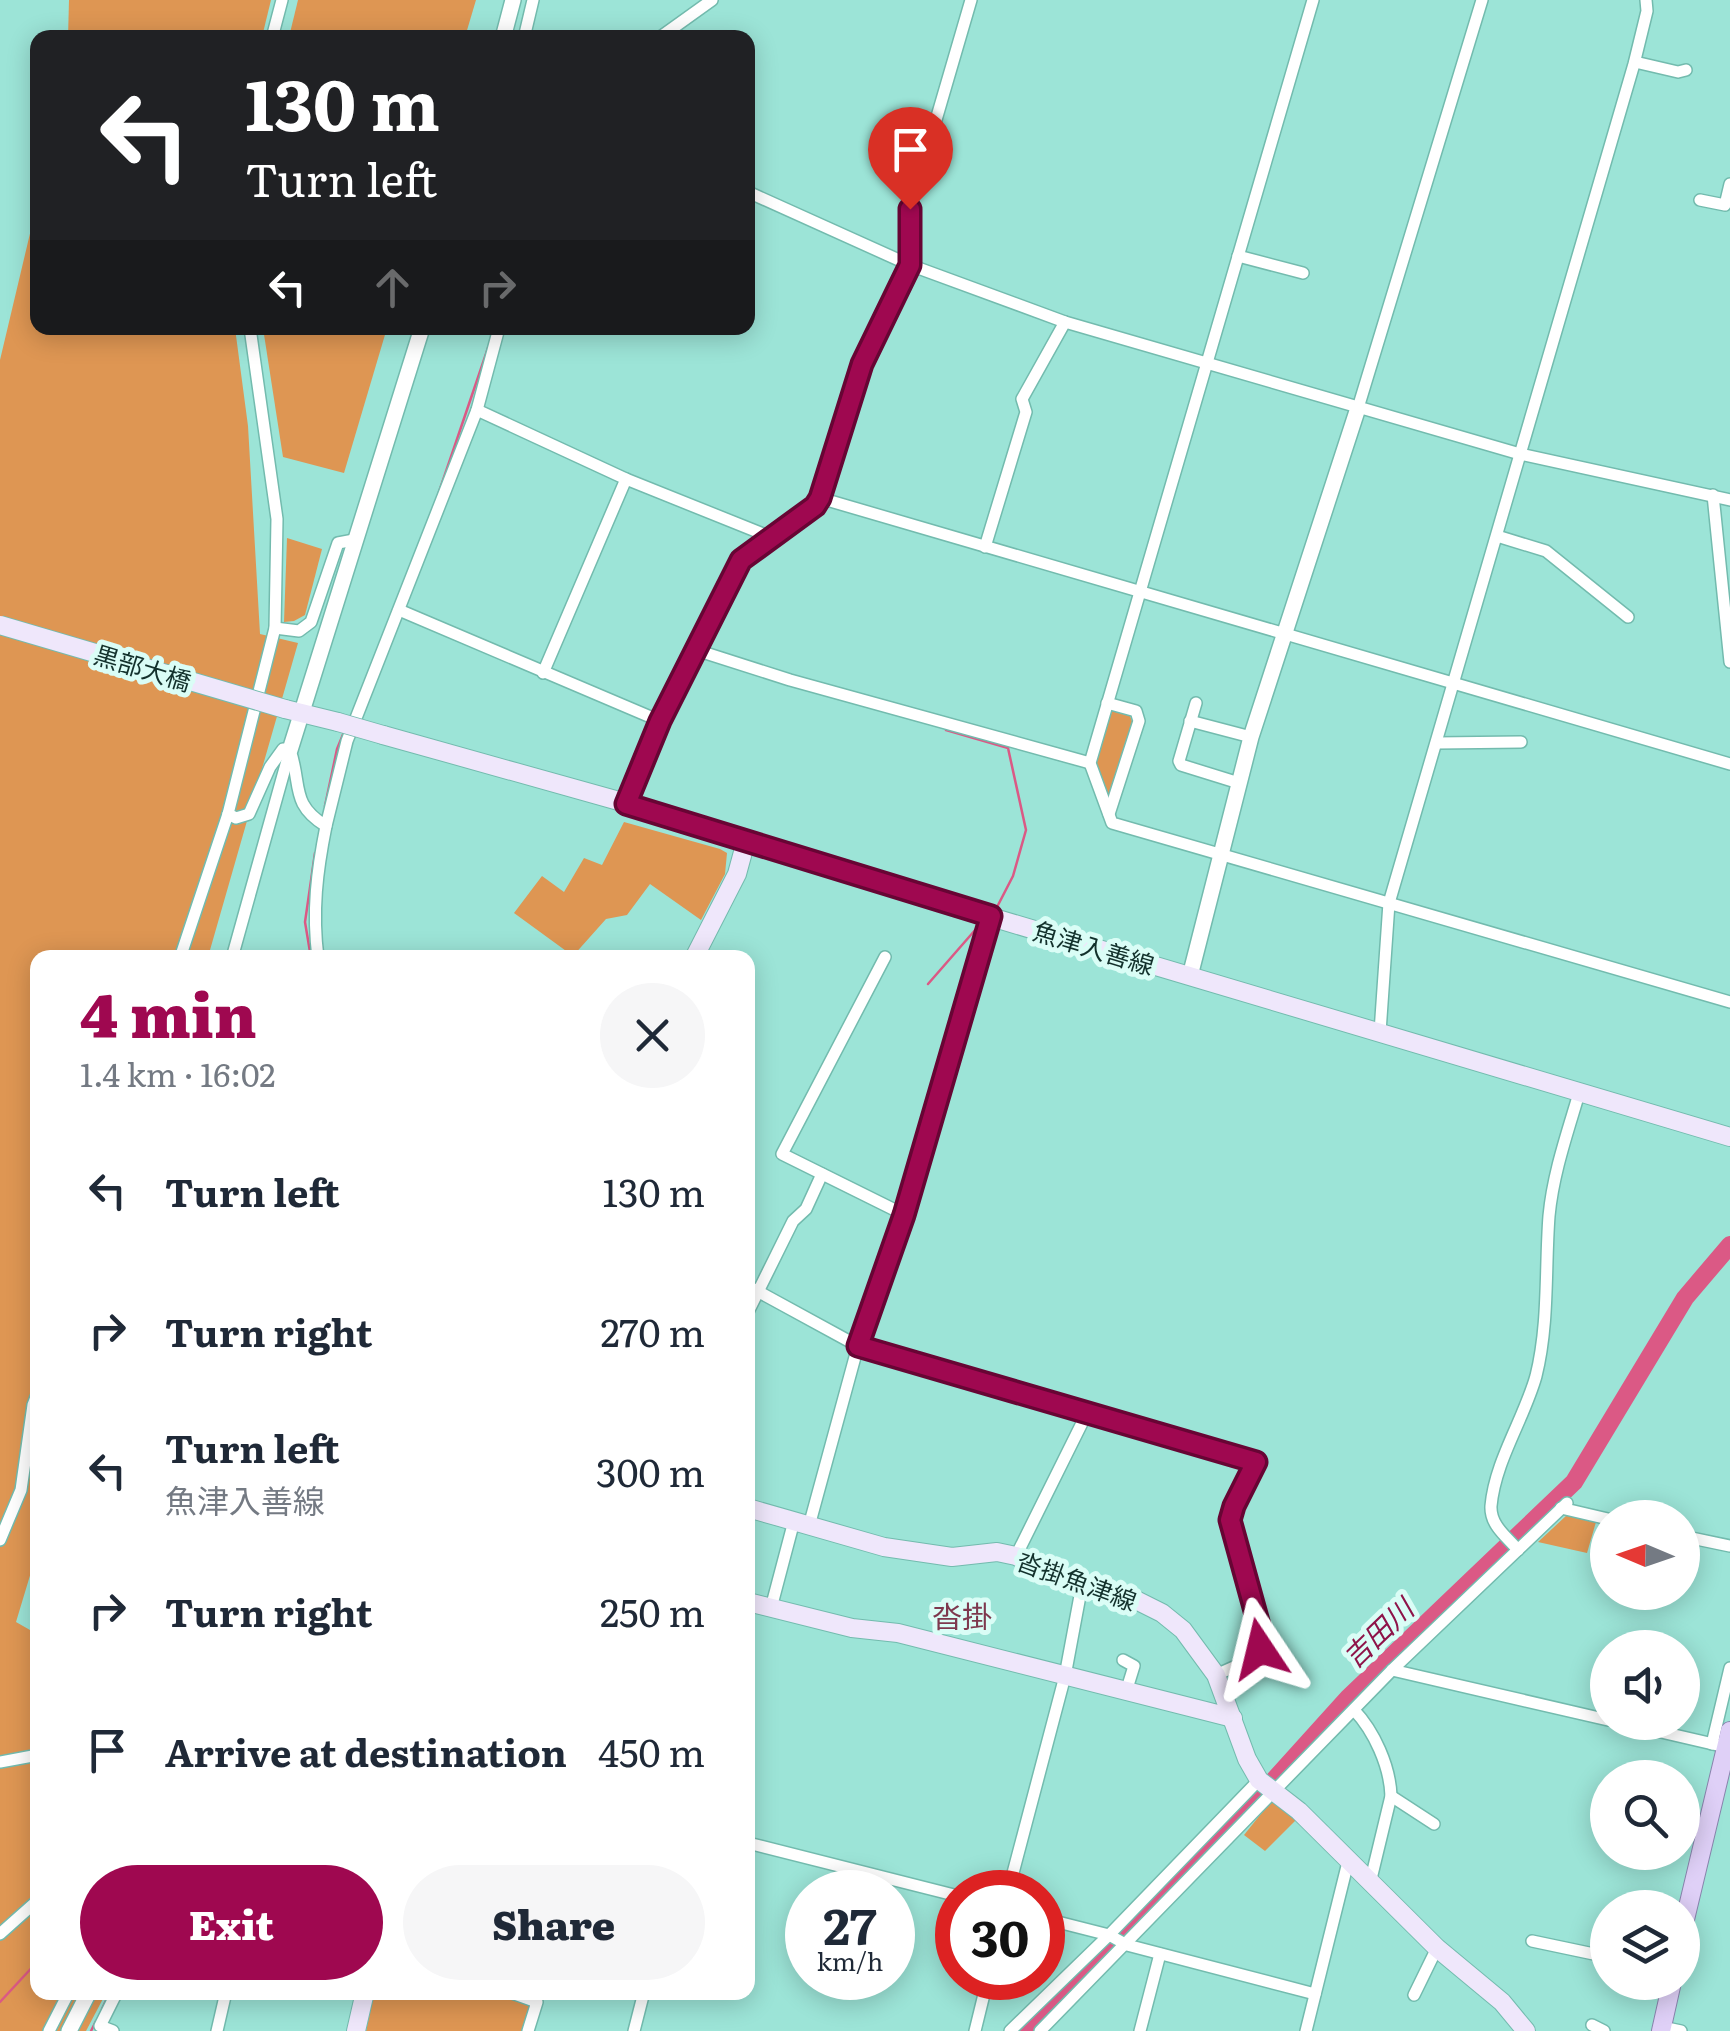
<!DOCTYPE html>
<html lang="en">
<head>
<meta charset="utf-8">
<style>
	:root { --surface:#fff; --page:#f6f6f7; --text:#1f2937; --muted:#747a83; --accent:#9f0850 }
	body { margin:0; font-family:Literata,"Noto Sans JP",serif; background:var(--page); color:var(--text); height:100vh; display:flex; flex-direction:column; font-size:38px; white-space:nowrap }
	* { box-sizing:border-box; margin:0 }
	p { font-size:32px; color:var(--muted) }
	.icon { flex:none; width:55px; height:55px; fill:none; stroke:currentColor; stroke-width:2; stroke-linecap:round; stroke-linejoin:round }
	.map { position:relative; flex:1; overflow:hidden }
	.panel { position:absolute; left:30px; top:950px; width:725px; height:1050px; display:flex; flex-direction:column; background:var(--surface); border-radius:20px; box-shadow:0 5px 25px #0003 }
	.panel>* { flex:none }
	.hud { position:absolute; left:30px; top:30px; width:725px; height:305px; border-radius:20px; box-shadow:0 5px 25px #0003; background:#202124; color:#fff; overflow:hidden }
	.needle { width:65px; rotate:272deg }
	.buttons { position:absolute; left:1590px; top:1500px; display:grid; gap:20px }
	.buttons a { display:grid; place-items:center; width:110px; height:110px; border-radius:50%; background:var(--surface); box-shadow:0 5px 25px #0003; font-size:50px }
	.speed { position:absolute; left:785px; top:1870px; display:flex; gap:20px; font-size:50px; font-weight:700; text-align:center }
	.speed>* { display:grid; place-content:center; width:130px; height:130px; border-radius:50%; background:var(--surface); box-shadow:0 5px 25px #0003; line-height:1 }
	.speed small { font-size:25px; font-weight:400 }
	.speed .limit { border:15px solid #d22; background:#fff; color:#111 }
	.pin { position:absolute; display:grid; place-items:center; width:85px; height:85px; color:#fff; margin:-102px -42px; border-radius:50% 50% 50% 0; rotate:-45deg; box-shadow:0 0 10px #0007 }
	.pin .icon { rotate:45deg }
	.me { position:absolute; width:110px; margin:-55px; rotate:350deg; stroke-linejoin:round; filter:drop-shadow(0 0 8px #0008) }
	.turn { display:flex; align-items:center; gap:35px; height:210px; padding:0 50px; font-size:45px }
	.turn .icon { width:130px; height:130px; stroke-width:2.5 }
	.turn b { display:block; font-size:70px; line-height:85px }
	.lanes { display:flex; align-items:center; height:95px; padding:0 50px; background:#0003; justify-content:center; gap:50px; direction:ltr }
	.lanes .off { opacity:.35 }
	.round { display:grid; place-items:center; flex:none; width:105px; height:105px; border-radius:52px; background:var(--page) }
	.summary { display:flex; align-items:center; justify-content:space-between; height:170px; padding:0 50px }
	h1 { font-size:60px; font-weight:800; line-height:75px; color:var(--accent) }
	.action { display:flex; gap:20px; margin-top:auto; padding:20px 50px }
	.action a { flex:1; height:115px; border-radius:60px; background:var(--accent); color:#fff; font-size:40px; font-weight:800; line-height:115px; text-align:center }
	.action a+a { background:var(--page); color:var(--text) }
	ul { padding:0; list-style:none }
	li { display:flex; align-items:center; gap:30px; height:140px; padding:0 50px }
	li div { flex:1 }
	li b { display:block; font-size:38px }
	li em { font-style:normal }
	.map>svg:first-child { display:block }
	.green { fill:#de9653 }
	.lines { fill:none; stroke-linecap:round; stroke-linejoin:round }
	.stream { stroke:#db5985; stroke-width:2.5 }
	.river { stroke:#db5985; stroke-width:18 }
	.minor-casing { stroke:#73bbae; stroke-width:14 }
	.tertiary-casing { stroke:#73bbae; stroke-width:18 }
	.secondary-casing { stroke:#73bbae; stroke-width:20 }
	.primary-casing { stroke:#8984ad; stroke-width:20 }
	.minor { stroke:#fff; stroke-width:11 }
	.tertiary { stroke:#fff; stroke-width:15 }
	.secondary { stroke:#efe7fb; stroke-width:18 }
	.primary { stroke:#dfd0f7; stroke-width:18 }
	.secondary-bridge-casing { stroke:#73bbae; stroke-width:20; stroke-linecap:butt }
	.secondary-bridge { stroke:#efe7fb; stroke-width:18 }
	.route-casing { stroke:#670534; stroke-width:25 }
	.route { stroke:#9f0850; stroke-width:18 }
	.labels { text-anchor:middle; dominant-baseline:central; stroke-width:10; stroke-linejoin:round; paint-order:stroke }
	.street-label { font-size:25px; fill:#13312c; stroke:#dafdf6 }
	.water-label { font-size:28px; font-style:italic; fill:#8e1449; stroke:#dafdf6 }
	.quarter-label { font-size:30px; fill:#7e384e; stroke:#dafdf6 }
</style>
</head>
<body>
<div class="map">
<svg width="1730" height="2031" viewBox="0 0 1730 2031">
	<rect width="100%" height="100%" fill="#9ce4d7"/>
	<!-- green -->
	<g class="green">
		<polygon points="69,0 271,0 262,37 68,38"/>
		<polygon points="298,0 476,0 465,37 289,37"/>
		<polygon points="37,204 38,328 235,328 248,426 260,634 298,643 208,957 38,958 38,1549 16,1622 37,1634 38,1992 106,1993 86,2031 0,2031 0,360"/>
		<polygon points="263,328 387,328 344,473 283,457"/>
		<polygon points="287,538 322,549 305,615 294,621 284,622"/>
		<polygon points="1112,711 1130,716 1133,724 1110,798 1107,798 1094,765"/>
		<polygon points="624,822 720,849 727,853 725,874 701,920 650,884 627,915 606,919 573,956 514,913 542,876 564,892 584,858 602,865"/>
		<polygon points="1567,1515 1596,1522 1587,1553 1538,1542"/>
		<polygon points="1272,1800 1299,1817 1265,1851 1244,1835"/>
		<polygon points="374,1993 495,1993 533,2005 525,2031 366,2031"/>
	</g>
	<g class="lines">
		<!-- stream -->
		<g class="stream">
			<polyline points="439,492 488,348"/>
			<polyline points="946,730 1008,748 1026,830 1013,876 996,909"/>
			<polyline points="325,806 337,749 344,732"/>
			<polyline points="311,958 305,922 315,853"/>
			<polyline points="928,984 983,921"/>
			<polyline points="0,2002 38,1961"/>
			<polyline points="102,2009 110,1992"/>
			<polyline points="91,2031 96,2021"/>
		</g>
		<!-- river -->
		<polyline class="river" points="1026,2031 1220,1840 1348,1698 1574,1482 1685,1298 1730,1245"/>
		<!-- minor casing -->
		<g class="minor-casing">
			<g id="minor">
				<polyline points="1313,0 1090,763 1112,823 1730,1002"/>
				<polyline points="272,38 282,0"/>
				<polyline points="524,38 533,0"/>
				<polyline points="659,38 712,0"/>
				<polyline points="1635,62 1678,72 1686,70"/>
				<polyline points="748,192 910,265 1065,322 1520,454 1730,500"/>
				<polyline points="1700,200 1725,205 1730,184"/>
				<polyline points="1238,256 1303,273"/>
				<polyline points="250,328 277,519 275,628 228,814 236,818 249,814 270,767 283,749 290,750"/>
				<polyline points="1358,408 1482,0"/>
				<polyline points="477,410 626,479 773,538"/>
				<polyline points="1713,495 1730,662"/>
				<polyline points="820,498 1730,764"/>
				<polyline points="1497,536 1546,551 1628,617"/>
				<polyline points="985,547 1026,412 1022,399 1065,322"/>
				<polyline points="399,610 660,721"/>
				<polyline points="275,628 299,631 311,622 338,543 354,540"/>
				<polyline points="696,650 790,680 1090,763"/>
				<polyline points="543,673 626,479"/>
				<polyline points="1107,703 1136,711 1139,721 1109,814"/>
				<polyline points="1196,703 1179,761 1181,765 1239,783"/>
				<polyline points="1190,721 1251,737"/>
				<polyline points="1437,743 1521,742"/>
				<path d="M290 750C302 785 290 804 326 826L347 741 477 410 499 328"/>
				<polyline points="626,803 660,721 741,560 815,506 820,498 862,364 910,265 910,209 971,0"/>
				<polyline points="885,957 782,1154 905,1215"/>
				<polyline points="180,958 228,814"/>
				<polyline points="232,958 290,750"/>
				<path d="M318 958C312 911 317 871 326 826"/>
				<polyline points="1380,1032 1389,903 1634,64 1647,11 1646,0"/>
				<polyline points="748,1286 858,1346 1257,1462 1230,1520 1259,1629 1260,1649 1254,1658 1216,1675"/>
				<polyline points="748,1312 793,1221 806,1209 822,1174"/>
				<polyline points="1561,1508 1608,1519"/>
				<polyline points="809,1526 858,1346 905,1215 991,917"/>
				<polyline points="1682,1536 1730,1546"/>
				<polyline points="0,1540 21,1490 33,1405 38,1392"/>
				<path d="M1518 1550C1506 1536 1490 1525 1491 1506 1495 1461 1524 1419 1536 1376 1549 1324 1545 1269 1549 1216 1553 1173 1568 1131 1580 1090"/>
				<polyline points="1016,1556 1088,1411"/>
				<polyline points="771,1608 794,1521"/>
				<polyline points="1123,1660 1134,1666 1126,1692"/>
				<polyline points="1392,1670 1608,1720"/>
				<path d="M1354 1710C1374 1731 1390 1766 1391 1796L1370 1883"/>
				<polyline points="1618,1722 1730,1748"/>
				<polyline points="1712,1744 1730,1668"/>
				<polyline points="0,1762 38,1755"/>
				<polyline points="1391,1796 1434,1824"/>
				<polyline points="748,1843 958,1896"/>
				<polyline points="1008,1892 1065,1676 1082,1585"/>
				<polyline points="1042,1918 1109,1935 1127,1945 1315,1994"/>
				<polyline points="0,1934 38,1900"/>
				<polyline points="1532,1941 1608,1957"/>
				<polyline points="509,1992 537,2002 528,2031"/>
				<polyline points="1414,1995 1437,1948"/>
				<polyline points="1592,2025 1604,2031"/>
				<polyline points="1662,2027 1681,2031"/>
				<polyline points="49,2031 69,1992"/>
				<polyline points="113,2031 100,2026 117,1992"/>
				<polyline points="217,2031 226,1992"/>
				<polyline points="634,2031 644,1992"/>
				<polyline points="975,2031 988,1978"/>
				<polyline points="1010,2031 1109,1935 1259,1780"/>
				<polyline points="1040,2031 1392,1670 1567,1503"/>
				<polyline points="1140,2031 1160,1954"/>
				<polyline points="1306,2031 1348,1862"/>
			</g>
		</g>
		<!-- tertiary casing -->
		<g class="tertiary-casing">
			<g id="tertiary">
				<polyline points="503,38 513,0"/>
				<polyline points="290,750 422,328"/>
				<polyline points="1190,976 1251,737 1358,408"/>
				<polyline points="69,2031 89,1992"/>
			</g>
		</g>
		<!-- secondary casing -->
		<g class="secondary-casing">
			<g id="secondary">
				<polyline points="285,709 338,722"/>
				<polyline points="383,735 626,803 991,917 1730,1137"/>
				<polyline points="694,958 737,874 746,841"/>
				<polyline points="748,1508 884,1547 952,1557 997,1552 1016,1556 1065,1581 1132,1598 1162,1613 1183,1630 1216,1675 1247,1759 1259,1780 1299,1811 1437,1948 1502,2002 1526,2031"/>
				<polyline points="748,1602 852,1628 898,1633 1233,1718"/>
				<polyline points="356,2031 365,1992"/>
			</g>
		</g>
		<!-- primary casing -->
		<g class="primary-casing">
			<g id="primary">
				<polyline points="1682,1932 1730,1731"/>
				<polyline points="1661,2031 1672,1982"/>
			</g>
		</g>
		<!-- minor -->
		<use href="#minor" class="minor"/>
		<!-- tertiary -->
		<use href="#tertiary" class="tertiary"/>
		<!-- secondary -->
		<use href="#secondary" class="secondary"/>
		<!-- primary -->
		<use href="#primary" class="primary"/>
		<!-- secondary-bridge casing -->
		<g class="secondary-bridge-casing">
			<g id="secondary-bridge">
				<polyline points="0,625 285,709"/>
				<polyline points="338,722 383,735"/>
			</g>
		</g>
		<!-- secondary-bridge -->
		<use href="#secondary-bridge" class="secondary-bridge"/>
	</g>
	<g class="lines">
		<!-- route casing -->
		<g class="route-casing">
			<polyline id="route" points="910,209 910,265 862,364 820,498 815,506 741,560 660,721 626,804 991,916 904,1215 858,1346 1256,1462 1234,1506 1230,1520 1260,1629 1260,1649"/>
		</g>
		<!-- route -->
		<use href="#route" class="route"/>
	</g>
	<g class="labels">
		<!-- street labels -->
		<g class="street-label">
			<text transform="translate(143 667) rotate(17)">黒部大橋</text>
			<text transform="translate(1094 947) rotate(17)">魚津入善線</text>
			<text transform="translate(1077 1580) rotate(20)">沓掛魚津線</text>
		</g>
		<!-- water labels -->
		<g class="water-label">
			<text transform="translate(1377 1632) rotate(-44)">吉田川</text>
		</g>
		<!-- quarter labels -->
		<g class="quarter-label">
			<text x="962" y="1615">沓掛</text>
		</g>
	</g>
</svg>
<div class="buttons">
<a><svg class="needle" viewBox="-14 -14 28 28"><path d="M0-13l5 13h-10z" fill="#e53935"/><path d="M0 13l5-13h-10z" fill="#747a83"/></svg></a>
<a><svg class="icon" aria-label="sound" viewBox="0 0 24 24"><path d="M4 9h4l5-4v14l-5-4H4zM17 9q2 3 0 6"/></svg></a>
<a><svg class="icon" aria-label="search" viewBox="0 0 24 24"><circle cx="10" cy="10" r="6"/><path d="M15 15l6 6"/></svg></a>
<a><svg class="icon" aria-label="layers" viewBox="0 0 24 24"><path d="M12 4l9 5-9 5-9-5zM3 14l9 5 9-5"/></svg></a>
</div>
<div class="speed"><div>27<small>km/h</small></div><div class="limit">30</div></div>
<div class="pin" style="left:910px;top:209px;background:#d93025"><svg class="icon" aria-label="arrive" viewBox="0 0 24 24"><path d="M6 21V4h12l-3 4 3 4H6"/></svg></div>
<svg class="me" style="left:1260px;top:1649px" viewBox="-20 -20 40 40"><path d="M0-17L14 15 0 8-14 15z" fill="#9f0850" stroke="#fff" stroke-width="4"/></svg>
<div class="hud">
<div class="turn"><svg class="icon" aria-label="left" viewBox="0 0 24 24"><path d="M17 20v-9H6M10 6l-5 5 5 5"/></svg><div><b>130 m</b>Turn left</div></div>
<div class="lanes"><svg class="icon" aria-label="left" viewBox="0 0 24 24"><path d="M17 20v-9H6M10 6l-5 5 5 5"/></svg><svg class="icon off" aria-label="ahead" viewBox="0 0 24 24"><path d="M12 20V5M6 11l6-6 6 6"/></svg><svg class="icon off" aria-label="right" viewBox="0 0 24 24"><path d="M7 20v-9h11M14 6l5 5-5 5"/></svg></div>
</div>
<section class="panel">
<div class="summary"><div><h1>4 min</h1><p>1.4 km · 16:02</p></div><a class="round"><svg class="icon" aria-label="close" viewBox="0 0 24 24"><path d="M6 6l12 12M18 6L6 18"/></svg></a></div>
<ul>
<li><svg class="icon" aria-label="left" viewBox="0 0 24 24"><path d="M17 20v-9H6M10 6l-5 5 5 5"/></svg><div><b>Turn left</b></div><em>130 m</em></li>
<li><svg class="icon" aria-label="right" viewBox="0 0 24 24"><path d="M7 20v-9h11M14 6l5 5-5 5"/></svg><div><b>Turn right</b></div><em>270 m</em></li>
<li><svg class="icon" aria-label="left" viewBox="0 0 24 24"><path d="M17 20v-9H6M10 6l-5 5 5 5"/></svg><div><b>Turn left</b><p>魚津入善線</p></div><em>300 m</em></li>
<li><svg class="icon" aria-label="right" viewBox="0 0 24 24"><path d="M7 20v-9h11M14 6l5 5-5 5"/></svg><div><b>Turn right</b></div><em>250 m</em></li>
<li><svg class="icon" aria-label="arrive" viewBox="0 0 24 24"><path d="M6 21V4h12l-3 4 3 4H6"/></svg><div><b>Arrive at destination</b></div><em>450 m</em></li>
</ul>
<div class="action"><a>Exit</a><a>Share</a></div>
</section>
</div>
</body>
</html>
